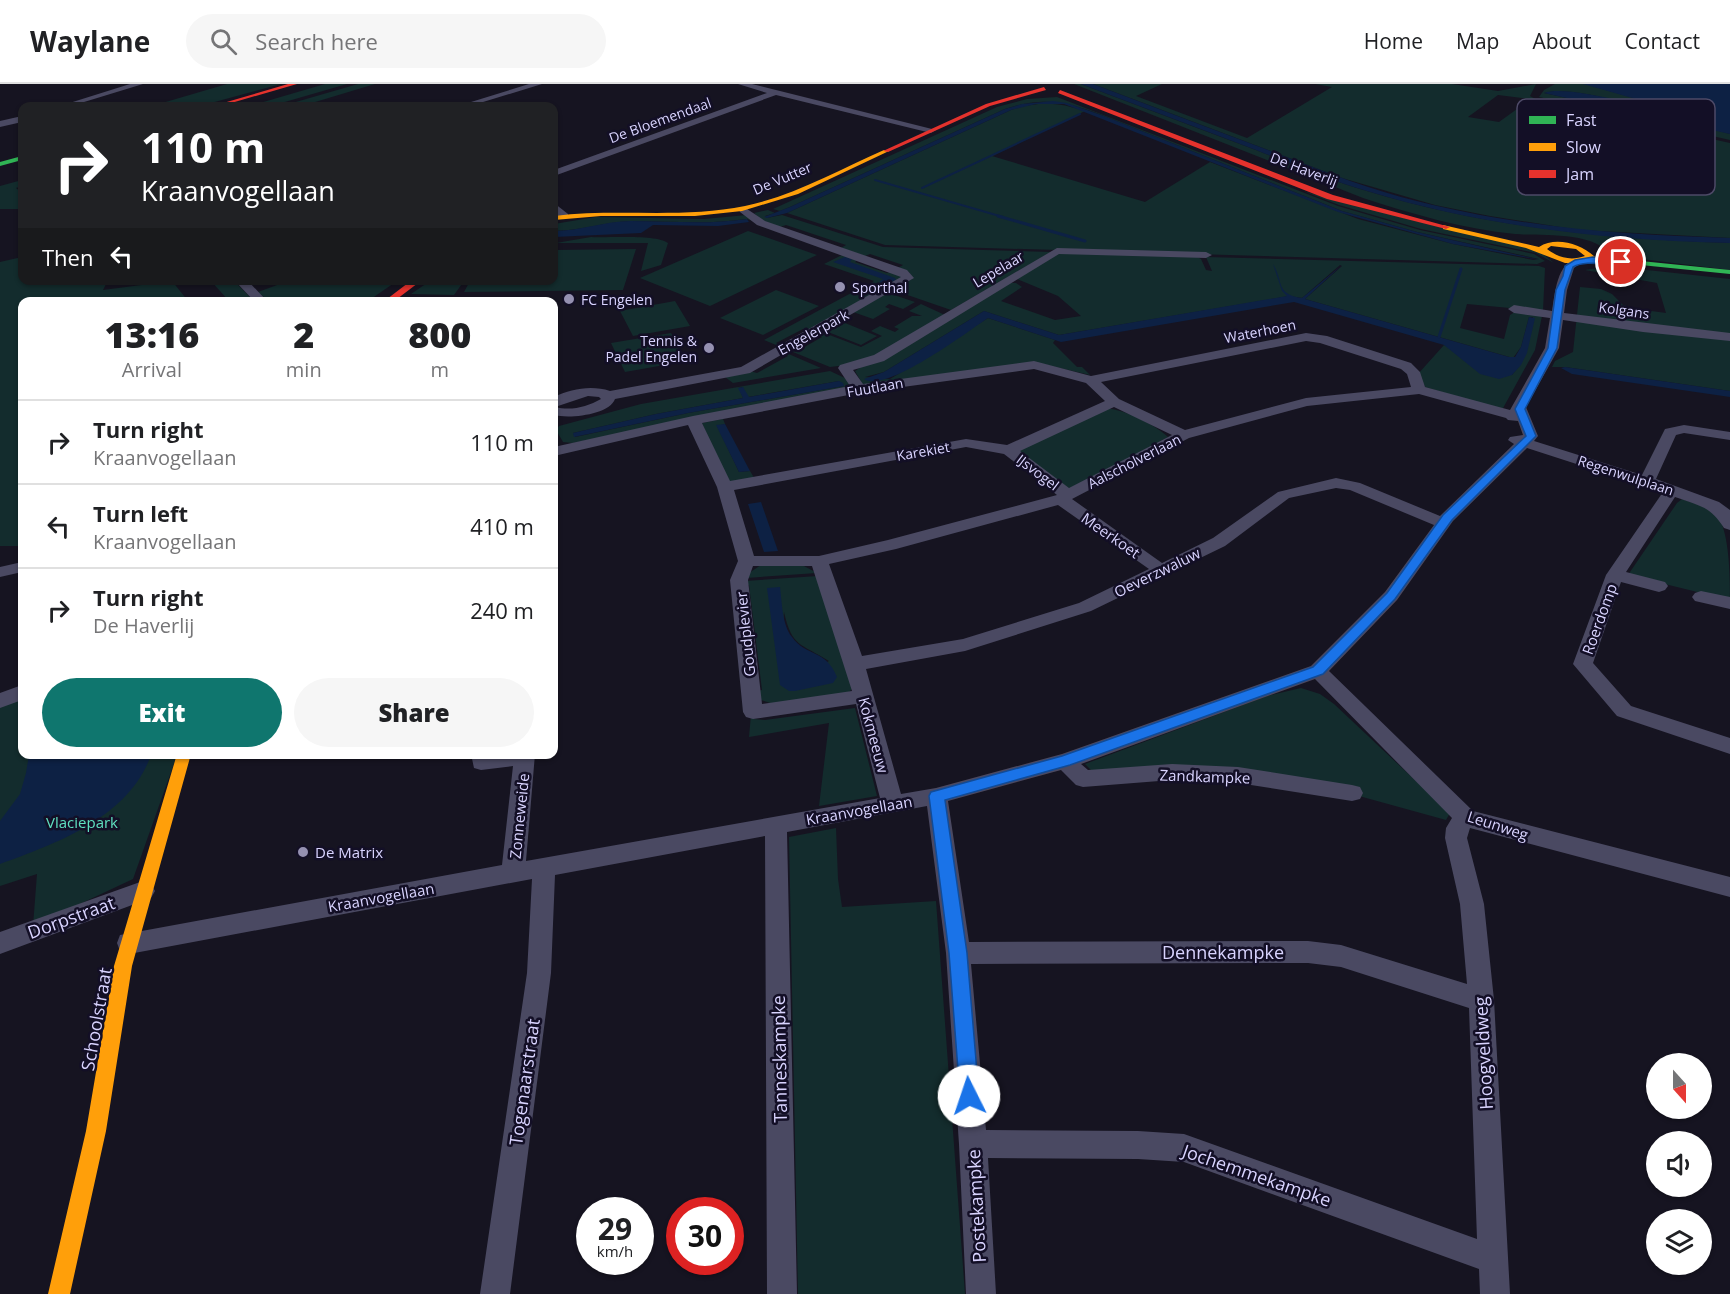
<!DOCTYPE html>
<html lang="en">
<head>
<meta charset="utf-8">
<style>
	:root { --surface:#fff; --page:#f6f6f6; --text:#202124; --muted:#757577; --line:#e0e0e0; --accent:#0f766e }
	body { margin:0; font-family:"Open Sans",sans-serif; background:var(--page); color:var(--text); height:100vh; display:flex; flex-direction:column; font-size:22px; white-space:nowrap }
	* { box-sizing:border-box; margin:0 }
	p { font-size:20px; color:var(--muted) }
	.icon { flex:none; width:33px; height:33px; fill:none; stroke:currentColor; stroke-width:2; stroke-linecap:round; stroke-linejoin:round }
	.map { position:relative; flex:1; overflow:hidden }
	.panel { position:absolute; left:18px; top:213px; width:540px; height:462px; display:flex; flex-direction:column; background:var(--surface); border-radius:12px; box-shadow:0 2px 4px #0004 }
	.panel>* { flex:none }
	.guide { position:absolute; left:18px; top:18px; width:540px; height:183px; border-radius:12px; box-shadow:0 2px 4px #0004; background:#202124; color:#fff; overflow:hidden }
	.needle { width:39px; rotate:159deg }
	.controls { position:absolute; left:1646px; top:969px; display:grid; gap:12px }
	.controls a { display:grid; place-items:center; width:66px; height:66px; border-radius:50%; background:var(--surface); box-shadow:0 2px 4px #0004; font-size:30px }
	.speed { position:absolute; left:576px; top:1113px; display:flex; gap:12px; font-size:30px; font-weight:700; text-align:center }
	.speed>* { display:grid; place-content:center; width:78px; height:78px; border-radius:50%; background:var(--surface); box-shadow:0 2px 4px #0004; line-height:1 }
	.speed small { font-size:15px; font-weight:400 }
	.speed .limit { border:9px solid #d22; background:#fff; color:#111 }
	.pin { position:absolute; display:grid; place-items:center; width:51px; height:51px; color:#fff; margin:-26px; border:3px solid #fff; border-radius:50%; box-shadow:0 2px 6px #0007 }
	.me { position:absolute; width:66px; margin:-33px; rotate:356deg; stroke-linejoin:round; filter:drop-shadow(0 0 4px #0008) }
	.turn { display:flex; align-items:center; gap:21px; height:126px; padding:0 24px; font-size:27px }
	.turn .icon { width:78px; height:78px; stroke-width:2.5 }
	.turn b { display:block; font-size:42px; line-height:51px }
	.then { display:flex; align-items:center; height:57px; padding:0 24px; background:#0003; gap:12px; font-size:22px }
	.eta { display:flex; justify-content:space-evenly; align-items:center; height:102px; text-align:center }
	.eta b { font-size:36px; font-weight:800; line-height:42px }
	.primary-button { display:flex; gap:12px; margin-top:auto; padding:12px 24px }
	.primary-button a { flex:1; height:69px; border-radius:36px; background:var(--accent); color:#fff; font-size:24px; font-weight:800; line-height:69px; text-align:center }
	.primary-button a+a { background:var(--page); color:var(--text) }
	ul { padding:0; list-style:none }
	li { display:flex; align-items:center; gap:18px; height:84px; padding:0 24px; border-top:2px solid var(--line) }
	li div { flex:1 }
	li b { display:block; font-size:22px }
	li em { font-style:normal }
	header { display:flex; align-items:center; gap:36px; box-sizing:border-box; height:84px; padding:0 30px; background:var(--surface); border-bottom:2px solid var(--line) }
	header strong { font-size:28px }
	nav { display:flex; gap:33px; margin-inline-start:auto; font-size:21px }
	.search { width:420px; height:54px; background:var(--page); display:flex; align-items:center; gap:15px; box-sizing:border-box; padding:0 21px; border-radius:33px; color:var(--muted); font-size:22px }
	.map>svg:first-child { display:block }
	.green { fill:#132c2d; fill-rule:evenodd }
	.water { fill:#0d2144 }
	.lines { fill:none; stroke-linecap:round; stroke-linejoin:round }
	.stream-far1 { stroke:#0d2144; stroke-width:2 }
	.stream { stroke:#0d2144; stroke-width:3 }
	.street { fill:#4a4962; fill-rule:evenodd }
	.fast { fill:#30b455; fill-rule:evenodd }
	.slow { fill:#ff9f0a; fill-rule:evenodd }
	.jam { fill:#e5322d; fill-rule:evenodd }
	.route { fill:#1a73e8; stroke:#114b97; stroke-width:1.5 }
	.poi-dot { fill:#9591b1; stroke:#130f26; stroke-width:2 }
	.labels { text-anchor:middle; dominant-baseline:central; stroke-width:5; stroke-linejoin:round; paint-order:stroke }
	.far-street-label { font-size:14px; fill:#d9d4ff; stroke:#130f26 }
	.far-poi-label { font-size:14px; fill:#d9d4ff; stroke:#130f26; text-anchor:start }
	.street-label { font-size:15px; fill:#d9d4ff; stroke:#130f26 }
	.park-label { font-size:15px; fill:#5fe0c0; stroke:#130f26 }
	.poi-label { font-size:15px; fill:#d9d4ff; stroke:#130f26; text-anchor:start }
	.near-street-label { font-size:18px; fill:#d9d4ff; stroke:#130f26 }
	.key { fill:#130f26; stroke:#4e4a67; stroke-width:1.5 }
	.key-label { font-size:16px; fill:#d9d4ff }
</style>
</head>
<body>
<header>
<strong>Waylane</strong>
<div class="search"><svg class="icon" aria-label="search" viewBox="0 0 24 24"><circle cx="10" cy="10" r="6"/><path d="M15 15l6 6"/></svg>Search here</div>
<nav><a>Home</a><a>Map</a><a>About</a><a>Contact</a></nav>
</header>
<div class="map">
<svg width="1730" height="1210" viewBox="0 0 1730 1210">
	<rect width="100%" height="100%" fill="#161421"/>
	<!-- green -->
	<g class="green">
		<polygon points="227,0 281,0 200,22 152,22"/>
		<polygon points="325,0 347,0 271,22 250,22"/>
		<polygon points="358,0 375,0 302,22 282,22"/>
		<path d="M1074 0H1081C1139 22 1197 44 1256 66 1292 80 1329 96 1367 107 1485 143 1607 155 1730 159V186L1609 171C1597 147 1538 152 1515 150 1464 145 1412 130 1363 114Z"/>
		<path d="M1093 0H1162L1136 12 1247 54 1332 3 1315 0H1452L1498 7 1536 0 1530 12 1539 17 1730 59V154L1579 146 1490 132 1435 121 1342 94ZM1498 11 1531 15 1499 38 1468 33Z"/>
		<path d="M1555 0H1585L1679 27C1644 27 1573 0 1544 9L1719 47 1730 50V56L1539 13 1544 6Z"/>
		<path d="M1057 13 1338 122 1420 146 1534 170 1545 177 1537 180 885 161 787 129 1011 26C1037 17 1059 18 1085 27L992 72 1145 118 1210 78 1358 135 1453 160 1533 176 1539 175 1417 148 1342 127 1104 32C1068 18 1043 12 1005 25L790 123 780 127 773 125 997 23 1027 15Z"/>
		<polygon points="22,96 22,102 16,104 22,109 22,125 0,125 0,102"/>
		<polygon points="1303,107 1419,138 1528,163 1538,166 1554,179 1536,169 1421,145 1339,121"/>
		<polygon points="768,126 775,129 765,132 767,134 782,131 883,163 1051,168 951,226 893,206 912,195 909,188 898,184 903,181 870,170 865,172 841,164 846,161 786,141 780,143 761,136 754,129"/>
		<path d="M747 131 753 137 747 135C708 141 670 137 631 137 605 138 580 147 554 147V140L596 133 704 135Z"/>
		<polygon points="748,147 817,171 710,222 640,194"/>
		<path d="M591 153C608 154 656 150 668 159L661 181 641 187 648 159H556Z"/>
		<polygon points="636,165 623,206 464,208 470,197 554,196 554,166"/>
		<polygon points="1064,169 1197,173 1201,175 1206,186 1212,187 1206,173 1539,182 1545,184 1543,227 1467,220 1460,244 1504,255 1510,231 1515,228 1542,232 1535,266 1502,326 1425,303 1418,290 1444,261 1512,291 1520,281 1533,233 1529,233 1521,263 1513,274 1305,215 1342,182 1340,181 1302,214 1289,212 1059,251 984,227 884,288 865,293 890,295 895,292 988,234 1055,256 1053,259 1077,283 1082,283 1090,291 1034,278 863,301 855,287 861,283 1008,199 1016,199 1022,203 1001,217 1055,236 1081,232 1058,212 1017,195 1057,170"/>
		<polygon points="844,170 859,175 855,178 887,189 893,186 904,194 887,204 871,199 874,197 824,180"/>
		<polygon points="22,173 22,196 116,197 107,198 103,206 172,197 188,217 22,218 22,462 0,462 0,178"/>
		<polygon points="1610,182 1730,195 1730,307 1565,283 1552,283 1555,277 1573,268 1580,203 1601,205 1612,210 1623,221 1637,225 1666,229 1657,199 1585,186"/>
		<polygon points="211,197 234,197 254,217 229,217"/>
		<polygon points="288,197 397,197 368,217 268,217 258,208"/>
		<polygon points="430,197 430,196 464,197 454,211 411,210"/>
		<polygon points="866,201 882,207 809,247 803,245 776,259 781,263 764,256"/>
		<polygon points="776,206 819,222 763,251 720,234"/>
		<polygon points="888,209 915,218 903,225 889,220 885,223 890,225 873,235 853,228"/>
		<polygon points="675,217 690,242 633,252 620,227"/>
		<polygon points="921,220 945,231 877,273 854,280 830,283 788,266 796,268 822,253 815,249 819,247 861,263 882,252 871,247 880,242 895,248 899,245 894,243 912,232 922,232 909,227"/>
		<polygon points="845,239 877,252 861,261 828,248"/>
		<polygon points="671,249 687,277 625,288 611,259"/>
		<polygon points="784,268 821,284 733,299 725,293 750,287 757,289 788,272"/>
		<path d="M830 287 847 295 851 302 849 304 573 359 563 358 556 346 559 342 641 320ZM839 297 844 302 688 329 575 353 573 349 656 330 743 314 739 304 742 303 748 313Z"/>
		<path d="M1106 324C1128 327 1152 339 1168 353L1067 407 1020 373 1017 364Z"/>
		<polygon points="723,335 725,340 717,342 739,388 750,387 756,397 729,402 702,339"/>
		<path d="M1682 415C1692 419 1704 421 1713 426 1730 440 1730 493 1730 516L1628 491 1677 419Z"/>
		<polygon points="761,481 802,481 817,489 746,494 746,491"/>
		<path d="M818 492 855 602 847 610 776 621 761 616 756 607 762 606 749 501 744 500 745 497ZM784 528C792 564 801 559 829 577L780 601Z"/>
		<polygon points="1301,604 1320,610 1334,620 1450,729 1446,736 1359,712 1360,706 1093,688 1085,680 1267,612"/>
		<polygon points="22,614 22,670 177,671 133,795 33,842 37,790 0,802 0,623"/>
		<polygon points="855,624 877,712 819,722 829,639 749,653 751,631 754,635 765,636"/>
		<polygon points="836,744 838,795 842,823 936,817 965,1210 798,1210 789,753"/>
	</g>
	<!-- water -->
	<g class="water">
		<path d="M1081 0H1093C1151 22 1209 44 1268 66 1312 83 1355 100 1401 113 1508 142 1619 151 1730 154V159C1607 156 1485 143 1367 107 1329 96 1292 80 1256 66 1198 44 1139 22 1081 0Z"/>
		<path d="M1583 0H1730V50L1544 9C1570 0 1646 26 1678 27Z"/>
		<polygon points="1053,17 1067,19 1104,32 1342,127 1417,148 1540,176 1453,160 1338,128 1064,20 1036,20 1011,26 787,129 767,134 764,133 790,123 1005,25 1022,20"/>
		<path d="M747 135 749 138 718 142 653 141 641 149 554 153V147C580 147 605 137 631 137 670 137 708 141 747 135Z"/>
		<polygon points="845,173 852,175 850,178 895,194 896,196 885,200 879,198 883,195 833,178"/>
		<path d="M1273 180C1284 198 1275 210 1302 214L1342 181 1305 215 1509 273H1515L1521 263 1529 233 1535 234 1527 269 1521 281 1512 291 1499 295 1480 290 1444 261 1294 218 1061 258 988 234C967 248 885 310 864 295L884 288 984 227 1059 251 1287 212 1282 207Z"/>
		<polygon points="1565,283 1730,307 1730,313 1572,290 1561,284"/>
		<polygon points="839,297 843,299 844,302 688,329 574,353 573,349 656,330 743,314 738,304 743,303 749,313"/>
		<polygon points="725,340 750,387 739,388 716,341"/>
		<polygon points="761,418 778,467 764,468 748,420"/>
		<path d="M780 503C782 518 782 541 792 553 806 573 826 565 837 593L833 599 795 607H789L780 601 767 504Z"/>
		<path d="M29 671V670L151 671C129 733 58 759 0 780V737L20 710 26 689Z"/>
	</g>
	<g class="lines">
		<!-- stream-far1 -->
		<g class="stream-far1">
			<polyline points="875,96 1003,133"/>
			<polyline points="922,104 1080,30"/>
		</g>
		<!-- stream -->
		<g class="stream">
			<polyline points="998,132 1085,157"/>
			<polyline points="1439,253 1461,185"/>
		</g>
		<!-- street -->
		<g class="street">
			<polygon points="130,0 143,0 71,22 60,22"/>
			<polygon points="529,0 542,0 470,22 458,22"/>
			<polygon points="738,0 752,0 936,46 931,49 776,11 554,92 554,86 767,9"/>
			<polygon points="22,32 22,38 0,43 0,37"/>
			<polygon points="554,119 568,130 568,134 560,134 554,127"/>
			<path d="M744 123 765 137 907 186 914 194 750 289 615 315C609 331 569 335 554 331V313C571 305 591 301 610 307L741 283 901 193 757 141 740 128 739 126ZM588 312 599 313 601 315C587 323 571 327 555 323Z"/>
			<path d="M1057 164 1206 168 1212 171 1206 174 1059 170 884 277 853 286 863 300 1034 277 1091 292 1306 249 1327 252 1411 279 1420 288 1425 303 1510 326 1545 264 1550 234 1514 229 1508 225 1514 221 1552 227C1555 209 1557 179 1577 174L1583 177 1574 184 1567 206 1564 229 1730 249V257L1643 248 1563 236 1559 264 1526 323 1538 352 1534 357 1642 391 1665 345 1684 341 1730 348V356L1684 349 1676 351 1656 395 1719 418 1730 426V446L1724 444C1710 422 1700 422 1675 413L1626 488 1665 498 1668 502 1665 506 1659 508 1621 498 1593 579 1631 622 1730 654V670L1617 632 1573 580 1606 491 1663 408 1527 364 1453 437 1397 516 1329 587 1473 727 1730 793V813L1470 744 1467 754 1484 820 1494 916 1510 1210H1480L1479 1185 1184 1078 1138 1075 988 1074 996 1210H966L959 1060 946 869 927 722 787 748 797 1210H767L765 752 555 791 551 889 510 1210H480L527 889 532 795 129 870 120 867 117 859 120 851 502 781 513 682 481 686 474 684 471 670H535L526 777 880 714 856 620 753 635 746 633 743 628 730 496 738 477 717 403 688 341 554 372V363L693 332 850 302 838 284 840 281 874 271ZM1306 257 1320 259 1401 285 1407 290 1411 303 1306 314 1185 346 1119 315 1101 298ZM1034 285 1086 299 1105 317 1007 361 966 355 730 397 702 339 859 309ZM1419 310 1506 334 1508 336 1518 337 1523 351 1510 353 1508 356 1514 360 1440 432 1360 399 1336 394 1278 408 1213 454 1162 479 1072 415 1189 354 1307 322ZM1114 323 1172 351 1069 404 1020 367ZM966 363 1004 370 1057 411 888 456 819 472H754L734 406ZM1336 404 1350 406 1434 441 1385 508 1311 582 1062 670 936 704 901 710 866 585 965 567 1091 527 1225 462 1289 414ZM1058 421 1149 485 1079 519 963 555 862 572 829 480 896 465ZM753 482H812L852 607 762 620 748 496ZM1315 595 1452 734 1446 744 1445 754 1460 820 1467 900 1341 861 1308 857 969 858 948 717 1061 686 1076 701 1083 703 1172 696 1238 699 1352 717 1360 715 1363 709 1360 703 1352 701 1238 683 1172 680 1088 686 1081 680ZM1308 879 1341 883 1469 924 1477 1155 1184 1050 1138 1047 986 1046 971 880Z"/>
			<polygon points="234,196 247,196 268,218 255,218"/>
			<polygon points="22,478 22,488 0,493 0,483"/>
			<polygon points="1701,507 1730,513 1730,525 1695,517 1692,513 1695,509"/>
			<polygon points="22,601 22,616 0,624 0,609"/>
			<polygon points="143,797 151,800 155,807 151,814 0,870 0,848"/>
		</g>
		<!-- fast -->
		<g class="fast">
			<polygon points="22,72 22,76 0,82 0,78"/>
			<polygon points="1601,173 1730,186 1730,190 1601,177 1587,178 1583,176"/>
		</g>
		<!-- slow -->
		<g class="slow">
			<path d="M884 66 889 67 798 110 742 127 695 132H601L554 136V132C617 124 682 135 745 122 793 112 839 86 884 66Z"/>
			<path d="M1443 141 1539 163C1556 152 1581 160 1595 173L1578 179H1565L1526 164 1443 145ZM1551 162 1576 165 1585 172C1571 177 1559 174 1547 165Z"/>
			<polygon points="177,670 191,670 132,882 106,1047 70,1210 48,1210 86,1047 114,882"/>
		</g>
		<!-- jam -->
		<g class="jam">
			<polygon points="288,0 297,0 221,22 213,22"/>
			<polygon points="1044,3 1046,6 990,22 888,68 883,67 986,20"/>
			<polygon points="1060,6 1333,111 1450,143 1446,145 1327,115 1058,9"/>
			<polygon points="412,196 422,196 393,218 383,218"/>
		</g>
	</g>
	<!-- route -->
	<path class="route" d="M1593 173 1625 178C1613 185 1590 174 1573 183L1565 206 1557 264 1525 325 1536 352 1452 436 1395 515 1323 590 1070 681 945 716 967 869 979 1012 976 1019 969 1022 963 1019 960 1012 949 869 929 712 931 708 1062 672 1313 583 1387 509 1443 431 1526 352 1515 325 1548 264 1556 206 1563 192 1565 182 1575 176Z"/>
	<!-- markers -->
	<g class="poi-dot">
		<circle cx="840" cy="203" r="6"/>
		<circle cx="569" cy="215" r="6"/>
		<circle cx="709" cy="264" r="6"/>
		<circle cx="303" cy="768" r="6"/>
	</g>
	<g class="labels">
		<!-- far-street labels -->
		<g class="far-street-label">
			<text transform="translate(660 36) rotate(-20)">De Bloemendaal</text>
			<text transform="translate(1304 85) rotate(21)">De Haverlij</text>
			<text transform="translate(782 94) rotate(-23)">De Vutter</text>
			<text transform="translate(998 185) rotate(-31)">Lepelaar</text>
			<text transform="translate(1624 226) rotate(8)">Kolgans</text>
			<text transform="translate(1260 247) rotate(-11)">Waterhoen</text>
			<text transform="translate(813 248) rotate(-29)">Engelerpark</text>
			<text transform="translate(875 303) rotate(-10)">Fuutlaan</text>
			<text transform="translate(923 367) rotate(-10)">Karekiet</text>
			<text transform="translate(1134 377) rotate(-27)">Aalscholverlaan</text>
			<text transform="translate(1038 388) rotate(37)">IJsvogel</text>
			<text transform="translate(1626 391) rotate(18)">Regenwulplaan</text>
		</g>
		<!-- far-poi labels -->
		<g class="far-poi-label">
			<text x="852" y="203">Sporthal</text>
			<text x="581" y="215">FC Engelen</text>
			<text x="697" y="256" text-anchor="end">Tennis &amp;<tspan x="697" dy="16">Padel Engelen</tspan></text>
		</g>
		<!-- street labels -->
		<g class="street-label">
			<text transform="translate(1111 451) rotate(35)">Meerkoet</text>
			<text transform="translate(1157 488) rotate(-26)">Oeverzwaluw</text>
			<text transform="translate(1599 535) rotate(-70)">Roerdomp</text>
			<text transform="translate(745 550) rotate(-96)">Goudplevier</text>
			<text transform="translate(874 651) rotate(75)">Kokmeeuw</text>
			<text transform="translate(1205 692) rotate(2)">Zandkampke</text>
			<text transform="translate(859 726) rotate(-10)">Kraanvogellaan</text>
			<text transform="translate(519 732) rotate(-84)">Zonneweide</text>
			<text transform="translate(1498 741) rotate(18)">Leunweg</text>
			<text transform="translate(381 813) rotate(-10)">Kraanvogellaan</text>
		</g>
		<!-- park labels -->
		<g class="park-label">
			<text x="82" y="738">Vlaciepark</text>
		</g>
		<!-- poi labels -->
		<g class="poi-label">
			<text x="315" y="768">De Matrix</text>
		</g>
		<!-- near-street labels -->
		<g class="near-street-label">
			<text transform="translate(71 833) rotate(-20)">Dorpstraat</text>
			<text x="1223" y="868">Dennekampke</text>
			<text transform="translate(96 935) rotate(-80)">Schoolstraat</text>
			<text transform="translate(1483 969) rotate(-93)">Hoogveldweg</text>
			<text transform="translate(779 975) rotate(-91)">Tanneskampke</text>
			<text transform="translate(524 998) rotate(-82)">Togenaarstraat</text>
			<text transform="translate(1257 1091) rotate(19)">Jochemmekampke</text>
			<text transform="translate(976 1122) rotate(-93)">Postekampke</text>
		</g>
	</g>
	<!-- legend -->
	<rect x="1517" y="15" width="198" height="96" rx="9" class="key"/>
	<rect x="1529" y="32" width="27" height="8" fill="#30b455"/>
	<rect x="1529" y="59" width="27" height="8" fill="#ff9f0a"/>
	<rect x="1529" y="86" width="27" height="8" fill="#e5322d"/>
	<g class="key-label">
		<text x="1566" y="42">Fast</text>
		<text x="1566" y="69">Slow</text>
		<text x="1566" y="96">Jam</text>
	</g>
</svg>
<div class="controls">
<a><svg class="needle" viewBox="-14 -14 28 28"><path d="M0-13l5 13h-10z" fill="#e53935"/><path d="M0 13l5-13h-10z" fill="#757577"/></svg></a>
<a><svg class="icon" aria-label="sound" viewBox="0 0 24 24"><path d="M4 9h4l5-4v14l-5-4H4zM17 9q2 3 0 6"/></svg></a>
<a><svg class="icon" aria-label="layers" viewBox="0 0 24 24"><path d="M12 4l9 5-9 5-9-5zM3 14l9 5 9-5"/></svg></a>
</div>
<div class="speed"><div>29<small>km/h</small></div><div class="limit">30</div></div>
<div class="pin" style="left:1621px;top:178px;background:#d93025"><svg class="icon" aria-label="arrive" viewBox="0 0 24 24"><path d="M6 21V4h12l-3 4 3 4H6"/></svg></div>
<svg class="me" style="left:969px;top:1012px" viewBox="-20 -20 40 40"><circle r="19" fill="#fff"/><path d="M0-13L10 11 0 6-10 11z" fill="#1a73e8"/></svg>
<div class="guide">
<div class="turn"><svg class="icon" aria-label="right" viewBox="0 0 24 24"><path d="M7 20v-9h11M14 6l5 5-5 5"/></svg><div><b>110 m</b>Kraanvogellaan</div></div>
<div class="then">Then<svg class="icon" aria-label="left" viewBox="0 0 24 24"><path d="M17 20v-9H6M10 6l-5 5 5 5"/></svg></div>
</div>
<section class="panel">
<div class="eta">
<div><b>13:16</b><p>Arrival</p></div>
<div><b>2</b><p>min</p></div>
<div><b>800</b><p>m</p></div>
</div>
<ul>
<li><svg class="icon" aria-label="right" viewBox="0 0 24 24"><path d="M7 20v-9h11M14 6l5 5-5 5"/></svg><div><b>Turn right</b><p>Kraanvogellaan</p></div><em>110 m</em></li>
<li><svg class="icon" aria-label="left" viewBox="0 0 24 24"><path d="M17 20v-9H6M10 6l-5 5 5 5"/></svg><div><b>Turn left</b><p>Kraanvogellaan</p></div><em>410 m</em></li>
<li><svg class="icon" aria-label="right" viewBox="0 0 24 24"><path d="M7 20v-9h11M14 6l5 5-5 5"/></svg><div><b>Turn right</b><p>De Haverlij</p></div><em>240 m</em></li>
</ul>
<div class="primary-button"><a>Exit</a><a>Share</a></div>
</section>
</div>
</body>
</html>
